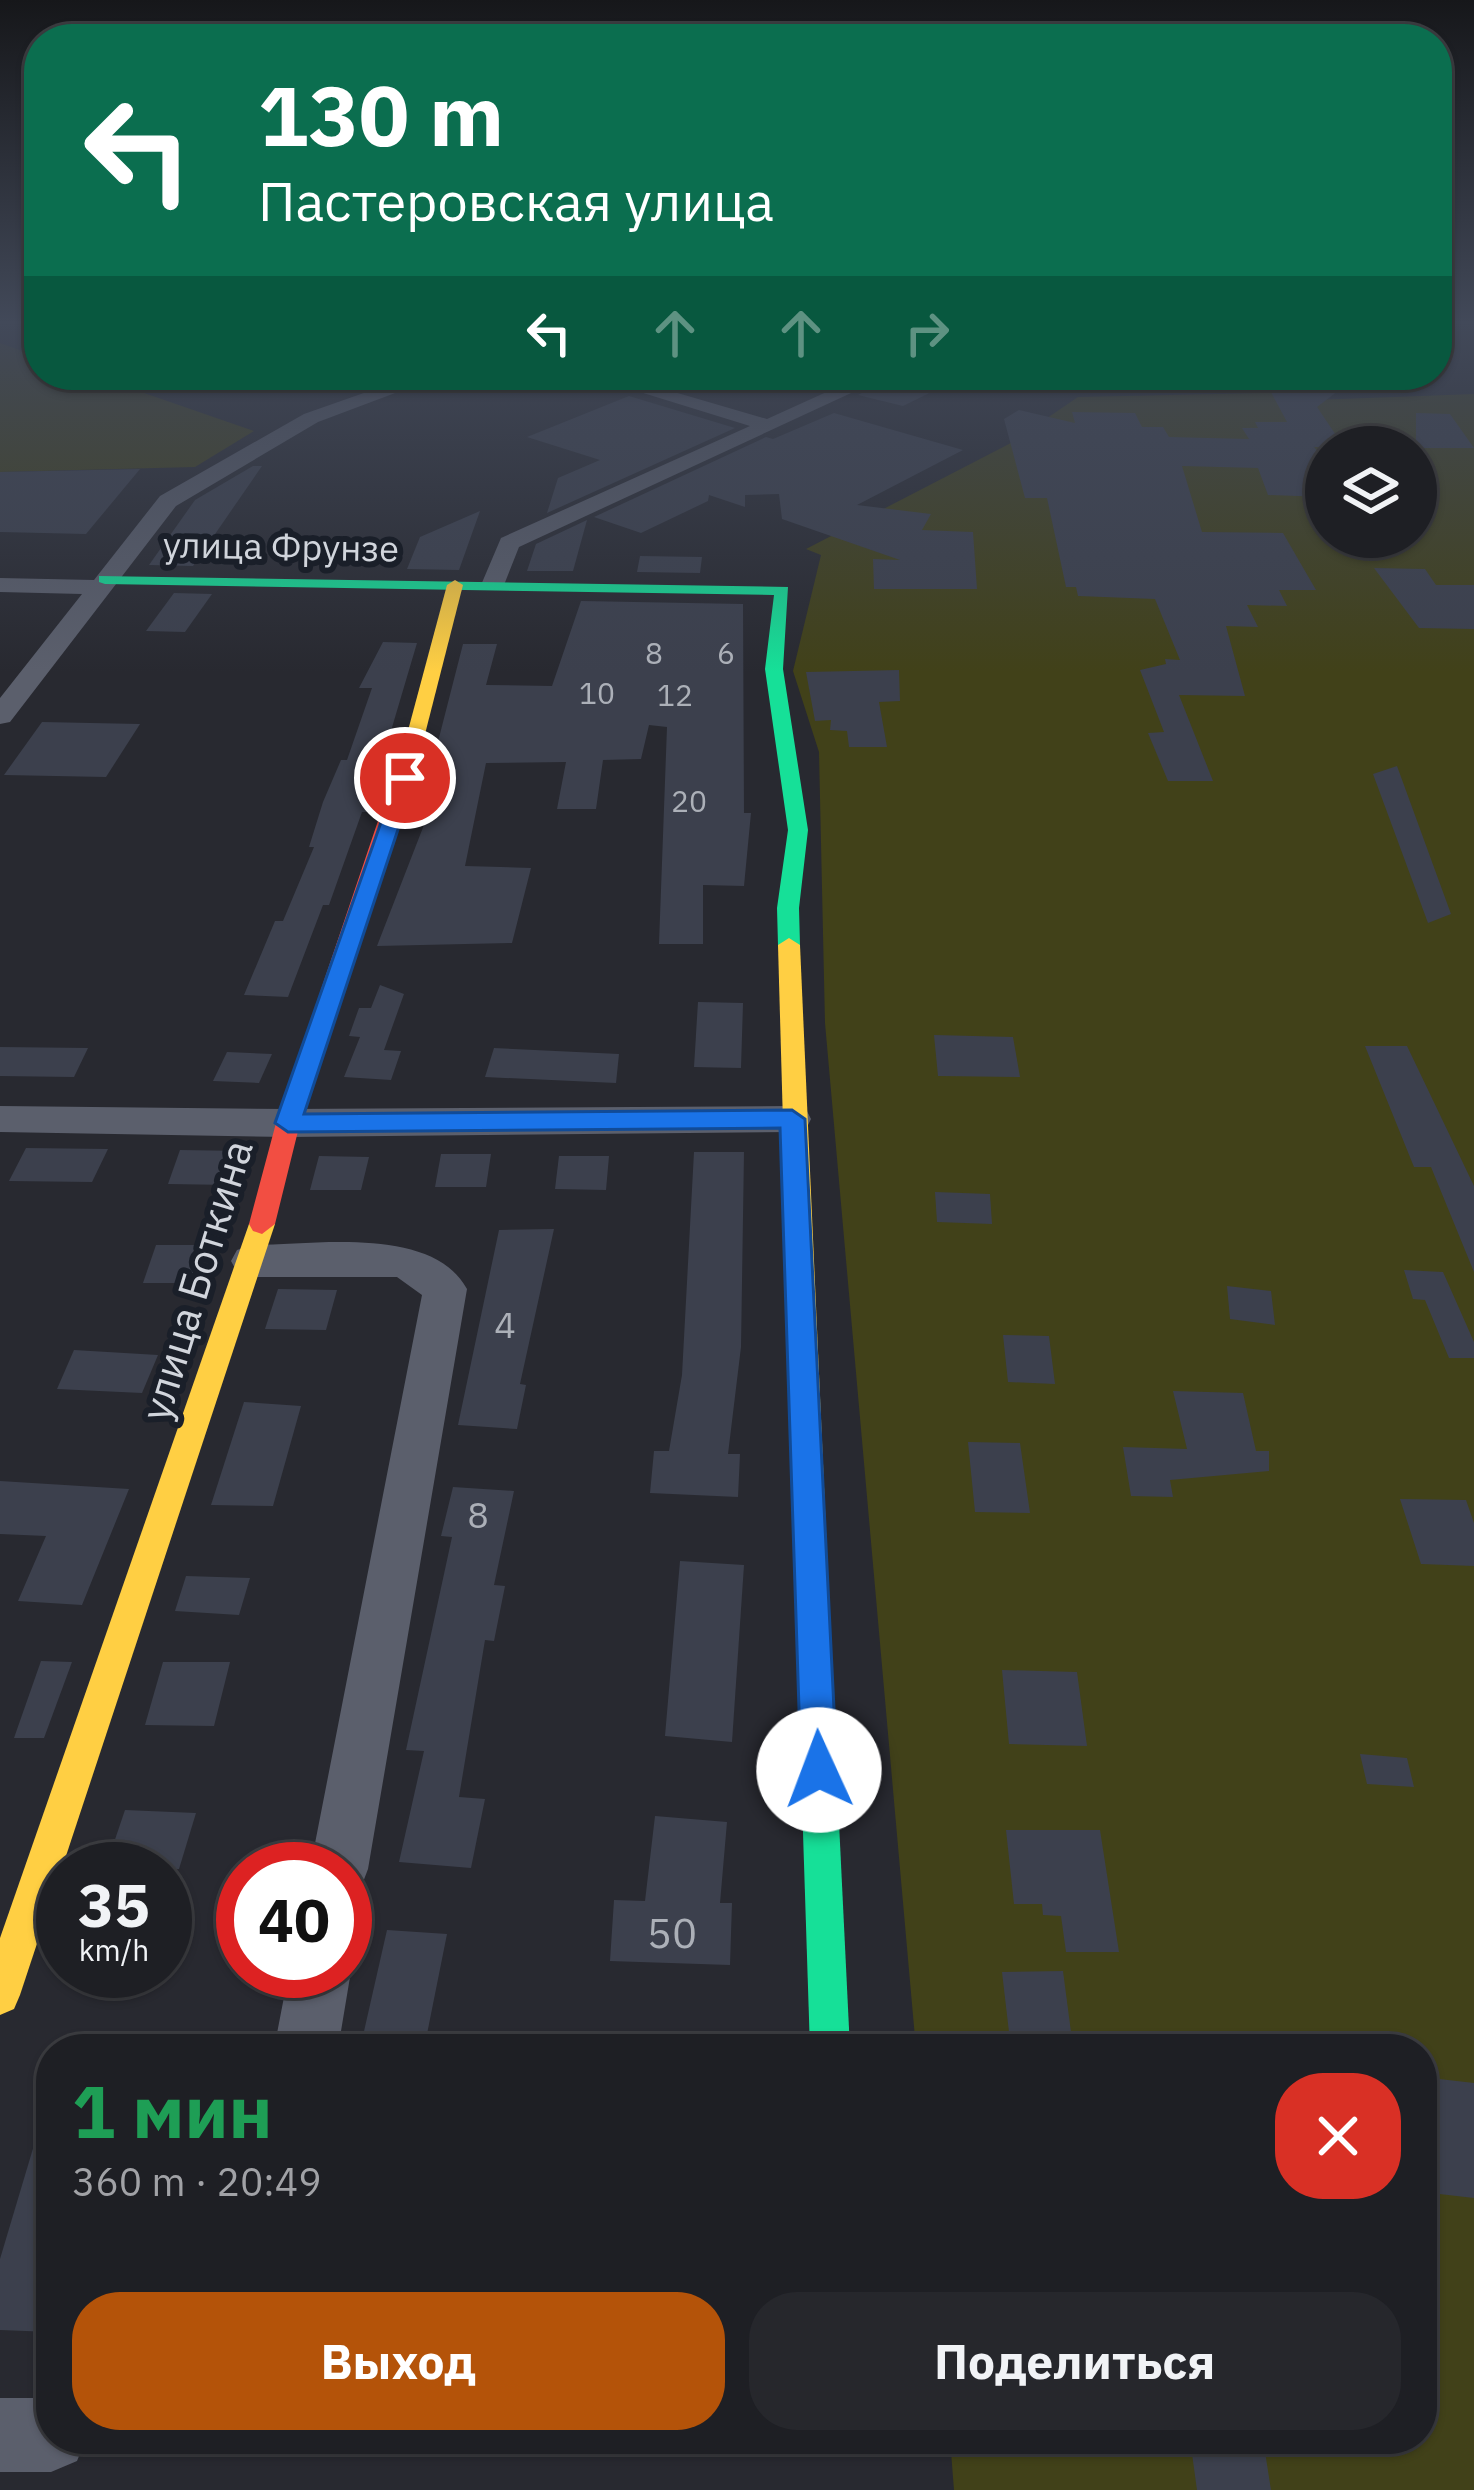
<!DOCTYPE html>
<html lang="ru">
<head>
<meta charset="utf-8">
<style>
	:root { --surface:#1e1f24; --page:#26272c; --text:#f1f3f6; --muted:#a1a2a6; --line:#3c3d41; --accent:#b45309 }
	body { margin:0; font-family:"IBM Plex Sans",sans-serif; background:var(--page); color:var(--text); height:100vh; display:flex; flex-direction:column; font-size:45px; white-space:nowrap }
	* { box-sizing:border-box; margin:0 }
	p { font-size:39px; color:var(--muted) }
	.icon { flex:none; width:66px; height:66px; fill:none; stroke:currentColor; stroke-width:2; stroke-linecap:round; stroke-linejoin:round }
	.map { position:relative; flex:1; overflow:hidden }
	.panel { position:absolute; left:36px; top:2034px; width:1401px; height:420px; display:flex; flex-direction:column; background:var(--surface); border-radius:48px; box-shadow:0 3px 9px #0004,0 0 0 3px var(--line) }
	.panel>* { flex:none }
	.top-card { position:absolute; left:24px; top:24px; width:1428px; height:366px; border-radius:48px; box-shadow:0 3px 9px #0004,0 0 0 3px var(--line); background:#0b6e4f; color:#fff; overflow:hidden }
	.tools { position:absolute; left:1305px; top:426px; display:grid; gap:24px }
	.tools a { display:grid; place-items:center; width:132px; height:132px; border-radius:50%; background:var(--surface); box-shadow:0 3px 9px #0004,0 0 0 3px var(--line); font-size:60px }
	.speed { position:absolute; left:36px; top:1842px; display:flex; gap:24px; font-size:60px; font-weight:700; text-align:center }
	.speed>* { display:grid; place-content:center; width:156px; height:156px; border-radius:50%; background:var(--surface); box-shadow:0 3px 9px #0004,0 0 0 3px var(--line); line-height:1 }
	.speed small { font-size:30px; font-weight:400 }
	.speed .limit { border:18px solid #d22; background:#fff; color:#111 }
	.pin { position:absolute; display:grid; place-items:center; width:102px; height:102px; color:#fff; margin:-51px; border:6px solid #fff; border-radius:50%; box-shadow:0 3px 12px #0007 }
	.me { position:absolute; width:132px; margin:-66px; rotate:358deg; stroke-linejoin:round; filter:drop-shadow(0 0 9px #0008) }
	.turn { display:flex; align-items:center; gap:42px; height:252px; padding:0 36px; font-size:54px }
	.turn .icon { width:156px; height:156px; stroke-width:2.5 }
	.turn b { display:block; font-size:84px; line-height:102px }
	.lanes { display:flex; align-items:center; height:114px; padding:0 36px; background:#0003; justify-content:center; gap:60px; direction:ltr }
	.lanes .off { opacity:.35 }
	.round { display:grid; place-items:center; flex:none; width:126px; height:126px; border-radius:48px; background:var(--page) }
	.summary { display:flex; align-items:center; justify-content:space-between; height:204px; padding:0 36px }
	h1 { font-size:72px; font-weight:800; line-height:90px; color:#1e9e55 }
	.button { display:flex; gap:24px; margin-top:auto; padding:24px 36px }
	.button a { flex:1; height:138px; border-radius:48px; background:var(--accent); color:#fff; font-size:48px; font-weight:800; line-height:138px; text-align:center }
	.button a+a { background:var(--page); color:var(--text) }
	.map>svg:first-child { display:block }
	.green { fill:#414119; fill-rule:evenodd }
	.building { fill:#3c404d }
	.lines { fill:none; stroke-linecap:round; stroke-linejoin:round }
	.street { fill:#5b5f6c; fill-rule:evenodd }
	.fast { fill:#16e098; fill-rule:evenodd }
	.slow { fill:#ffcf43; fill-rule:evenodd }
	.jam { fill:#f24e42; fill-rule:evenodd }
	.route { fill:#1a73e8; stroke:#114b97; stroke-width:3 }
	.labels { text-anchor:middle; dominant-baseline:central; stroke-width:12; stroke-linejoin:round; paint-order:stroke }
	.far-number-label { font-size:30px; fill:#acb0b8 }
	.far-street-label { font-size:36px; fill:#d1d5dc; stroke:#1a1f29 }
	.number-label { font-size:36px; fill:#acb0b8 }
	.street-label { font-size:42px; fill:#d1d5dc; stroke:#1a1f29 }
	.near-number-label { font-size:42px; fill:#acb0b8 }
</style>
</head>
<body>
<div class="map">
<svg width="1474" height="2490" viewBox="0 0 1474 2490">
	<rect width="100%" height="100%" fill="#282930"/>
	<!-- green -->
	<g class="green">
		<polygon points="0,343 39,357 39,375 92,375 254,431 195,467 0,472"/>
		<path d="M1306 392 1313 400 1474 394V2490H954L950 2439H1422V2049H916L825 1023 819 752 793 671 821 555 806 549 1009 444 1078 397ZM1326 447H1416V537H1326Z"/>
	</g>
	<!-- building -->
	<g class="building">
		<polygon points="894,375 966,375 903,406 858,395"/>
		<polygon points="1264,379 1351,381 1317,407 1344,447 1314,447 1326,461 1326,497 1268,495 1258,468 1182,466 1202,532 1283,533 1316,590 1279,590 1287,606 1247,605 1258,627 1226,626 1245,696 1179,695 1213,781 1168,781 1148,733 1164,732 1140,670 1166,664 1165,659 1180,660 1155,599 1078,596 1076,587 1066,587 1047,498 1025,498 1004,419 1019,410 1075,423 1072,412 1135,413 1142,427 1163,427 1169,437 1249,439 1242,428 1258,428 1255,422 1287,422"/>
		<polygon points="629,396 735,428 547,513 558,478 600,460 527,437"/>
		<polygon points="834,413 963,450 857,505 931,514 922,530 973,532 977,589 874,589 873,559 900,560 782,519 779,494 745,495 745,507 709,495 708,501 641,533 594,517 766,437 773,439"/>
		<polygon points="1416,413 1450,414 1474,448 1416,448"/>
		<polygon points="253,466 262,466 193,566 149,565 195,500"/>
		<polygon points="140,469 86,534 0,532 0,472"/>
		<polygon points="480,511 459,570 407,569 420,537"/>
		<polygon points="587,520 573,571 527,571 536,544"/>
		<polygon points="640,556 702,557 700,573 637,572"/>
		<polygon points="1374,568 1425,569 1436,585 1474,585 1474,629 1419,628"/>
		<polygon points="174,593 212,594 185,632 146,631"/>
		<polygon points="581,601 743,604 744,813 751,813 744,886 703,885 703,944 659,944 667,727 649,725 641,759 603,760 596,809 557,809 566,762 486,763 465,866 531,868 512,943 377,946 429,812 420,812 463,644 497,644 486,685 552,686"/>
		<polygon points="383,642 417,643 367,812 362,812 329,905 323,905 288,997 244,995 275,921 283,921 314,847 309,847 323,802 341,760 347,760 372,688 359,688"/>
		<polygon points="899,670 900,701 879,702 887,747 849,747 847,731 830,730 831,720 815,721 806,672"/>
		<polygon points="42,722 140,724 106,777 4,775"/>
		<polygon points="1397,766 1451,914 1428,923 1373,774"/>
		<polygon points="380,985 404,994 384,1050 401,1051 391,1080 344,1077 360,1037 349,1036 359,1008 371,1008"/>
		<polygon points="698,1002 743,1003 741,1068 694,1067"/>
		<polygon points="934,1035 1013,1037 1020,1077 938,1076"/>
		<polygon points="1365,1046 1407,1046 1474,1186 1474,1272 1431,1167 1414,1167"/>
		<polygon points="0,1047 88,1048 74,1077 0,1076"/>
		<polygon points="494,1048 619,1054 616,1083 485,1077"/>
		<polygon points="227,1052 272,1054 259,1083 213,1081"/>
		<polygon points="26,1148 108,1149 92,1182 9,1181"/>
		<polygon points="180,1150 243,1151 231,1185 168,1184"/>
		<polygon points="694,1152 744,1152 741,1347 728,1454 740,1454 738,1497 650,1493 654,1451 669,1451 682,1375"/>
		<polygon points="441,1154 491,1154 486,1187 435,1187"/>
		<polygon points="319,1156 369,1157 361,1190 310,1190"/>
		<polygon points="559,1156 609,1156 606,1190 555,1189"/>
		<polygon points="935,1192 990,1194 992,1224 937,1222"/>
		<polygon points="554,1229 520,1384 526,1385 517,1429 458,1425 499,1230"/>
		<polygon points="156,1245 210,1245 197,1283 143,1283"/>
		<polygon points="1404,1270 1443,1272 1474,1342 1474,1358 1449,1358 1425,1300 1413,1299"/>
		<polygon points="1227,1286 1271,1291 1275,1325 1230,1319"/>
		<polygon points="278,1289 337,1290 326,1330 265,1329"/>
		<polygon points="1003,1335 1049,1336 1055,1384 1008,1382"/>
		<polygon points="74,1350 158,1355 142,1393 57,1389"/>
		<polygon points="1173,1391 1243,1393 1256,1451 1269,1451 1269,1471 1170,1480 1173,1497 1131,1496 1123,1447 1187,1449"/>
		<polygon points="244,1402 301,1406 273,1506 211,1505"/>
		<polygon points="968,1442 1020,1443 1030,1513 975,1512"/>
		<polygon points="0,1481 129,1489 82,1605 18,1601 46,1536 0,1534"/>
		<polygon points="453,1487 514,1491 494,1585 505,1586 494,1641 485,1640 459,1797 485,1799 471,1868 399,1862 424,1751 406,1750 452,1537 441,1536"/>
		<polygon points="1400,1499 1466,1500 1474,1523 1474,1566 1421,1564"/>
		<polygon points="680,1561 744,1565 732,1742 665,1736"/>
		<polygon points="186,1576 250,1578 239,1615 175,1611"/>
		<polygon points="41,1661 72,1662 44,1738 14,1738"/>
		<polygon points="163,1662 230,1662 214,1726 145,1725"/>
		<polygon points="1002,1670 1077,1672 1087,1746 1009,1744"/>
		<polygon points="1360,1754 1407,1758 1414,1787 1367,1784"/>
		<polygon points="125,1810 196,1813 179,1869 105,1869"/>
		<polygon points="655,1816 727,1822 720,1903 732,1903 730,1965 610,1961 614,1900 645,1901"/>
		<polygon points="1006,1830 1100,1830 1119,1952 1066,1952 1061,1916 1043,1915 1042,1904 1014,1904"/>
		<polygon points="387,1930 447,1934 424,2049 360,2049"/>
		<polygon points="1063,1971 1071,2032 1009,2032 1002,1972"/>
		<polygon points="1422,2077 1474,2083 1474,2198 1422,2192"/>
		<polygon points="43,2115 51,2116 51,2332 0,2330 0,2259"/>
		<polygon points="1190,2439 1263,2439 1271,2490 1197,2490"/>
	</g>
	<g class="lines">
		<!-- street -->
		<g class="street">
			<polygon points="415,375 443,375 318,422 176,506 10,722 0,724 0,698 82,594 0,592 0,578 94,580 160,496 304,414"/>
			<polygon points="585,375 616,375 767,419 864,375 890,375 519,547 502,590 484,590 481,585 501,538 750,426"/>
			<polygon points="0,1106 288,1109 792,1106 806,1109 811,1119 806,1129 792,1132 288,1137 0,1132"/>
			<path d="M252 1245C314 1245 432 1225 467 1289L368 1869 360 1890 345 1896V1869H310L422 1295 397 1277H252L237 1272 231 1261 237 1250Z"/>
			<polygon points="345,1958 351,1971 338,2049 274,2049 289,1971 345,1971"/>
			<polygon points="0,2398 51,2398 51,2439 86,2439 77,2461 51,2472 0,2472"/>
		</g>
		<!-- fast -->
		<g class="fast">
			<polygon points="99,576 788,587 783,669 808,830 799,908 800,945 789,952 778,945 777,908 788,830 765,669 774,595 105,584 99,582"/>
			<polygon points="820,1784 833,1789 838,1802 850,2049 810,2049 802,1802 807,1789"/>
		</g>
		<!-- slow -->
		<g class="slow">
			<polygon points="455,580 463,585 424,738 408,742 406,738 447,585"/>
			<polygon points="789,938 800,945 838,1802 833,1815 820,1820 807,1815 802,1802 778,945"/>
			<polygon points="262,1214 275,1224 20,1995 14,2009 0,2015 0,1938 249,1224"/>
		</g>
		<!-- jam -->
		<polygon class="jam" points="415,732 424,738 300,1123 275,1224 262,1234 253,1231 249,1224 276,1123 406,738"/>
	</g>
	<!-- sky -->
	<linearGradient id="sky" x2="0" y2="1"><stop stop-color="#16171a"/><stop offset="0.48" stop-color="#424959"/><stop offset="1" stop-color="#424959" stop-opacity="0"/></linearGradient>
	<rect width="1474" height="672" fill="url(#sky)"/>
	<!-- route -->
	<polygon class="route" points="398,774 415,778 304,1114 792,1110 805,1119 837,1770 832,1783 819,1788 806,1783 801,1770 780,1128 288,1132 275,1123"/>
	<g class="labels">
		<!-- far-number labels -->
		<g class="far-number-label">
			<text x="654" y="652">8</text>
			<text x="726" y="652">6</text>
			<text x="597" y="692">10</text>
			<text x="675" y="694">12</text>
			<text x="689" y="800">20</text>
		</g>
		<!-- far-street labels -->
		<g class="far-street-label">
			<text transform="translate(281 546) rotate(1)">улица Фрунзе</text>
		</g>
		<!-- number labels -->
		<g class="number-label">
			<text x="505" y="1324">4</text>
			<text x="478" y="1514">8</text>
		</g>
		<!-- street labels -->
		<g class="street-label">
			<text transform="translate(196 1280) rotate(-73)">улица Боткина</text>
		</g>
		<!-- near-number labels -->
		<g class="near-number-label">
			<text x="672" y="1932">50</text>
		</g>
	</g>
</svg>
<div class="tools">
<a><svg class="icon" aria-label="layers" viewBox="0 0 24 24"><path d="M12 4l9 5-9 5-9-5zM3 14l9 5 9-5"/></svg></a>
</div>
<div class="speed"><div>35<small>km/h</small></div><div class="limit">40</div></div>
<div class="pin" style="left:405px;top:778px;background:#d93025"><svg class="icon" aria-label="arrive" viewBox="0 0 24 24"><path d="M6 21V4h12l-3 4 3 4H6"/></svg></div>
<svg class="me" style="left:819px;top:1770px" viewBox="-20 -20 40 40"><circle r="19" fill="#fff"/><path d="M0-13L10 11 0 6-10 11z" fill="#1a73e8"/></svg>
<div class="top-card">
<div class="turn"><svg class="icon" aria-label="left" viewBox="0 0 24 24"><path d="M17 20v-9H6M10 6l-5 5 5 5"/></svg><div><b>130 m</b>Пастеровская улица</div></div>
<div class="lanes"><svg class="icon" aria-label="left" viewBox="0 0 24 24"><path d="M17 20v-9H6M10 6l-5 5 5 5"/></svg><svg class="icon off" aria-label="ahead" viewBox="0 0 24 24"><path d="M12 20V5M6 11l6-6 6 6"/></svg><svg class="icon off" aria-label="ahead" viewBox="0 0 24 24"><path d="M12 20V5M6 11l6-6 6 6"/></svg><svg class="icon off" aria-label="right" viewBox="0 0 24 24"><path d="M7 20v-9h11M14 6l5 5-5 5"/></svg></div>
</div>
<section class="panel">
<div class="summary"><div><h1>1 мин</h1><p>360 m · 20:49</p></div><a class="round" style="background:#d93025;color:#fff"><svg class="icon" aria-label="close" viewBox="0 0 24 24"><path d="M6 6l12 12M18 6L6 18"/></svg></a></div>
<div class="button"><a>Выход</a><a>Поделиться</a></div>
</section>
</div>
</body>
</html>
